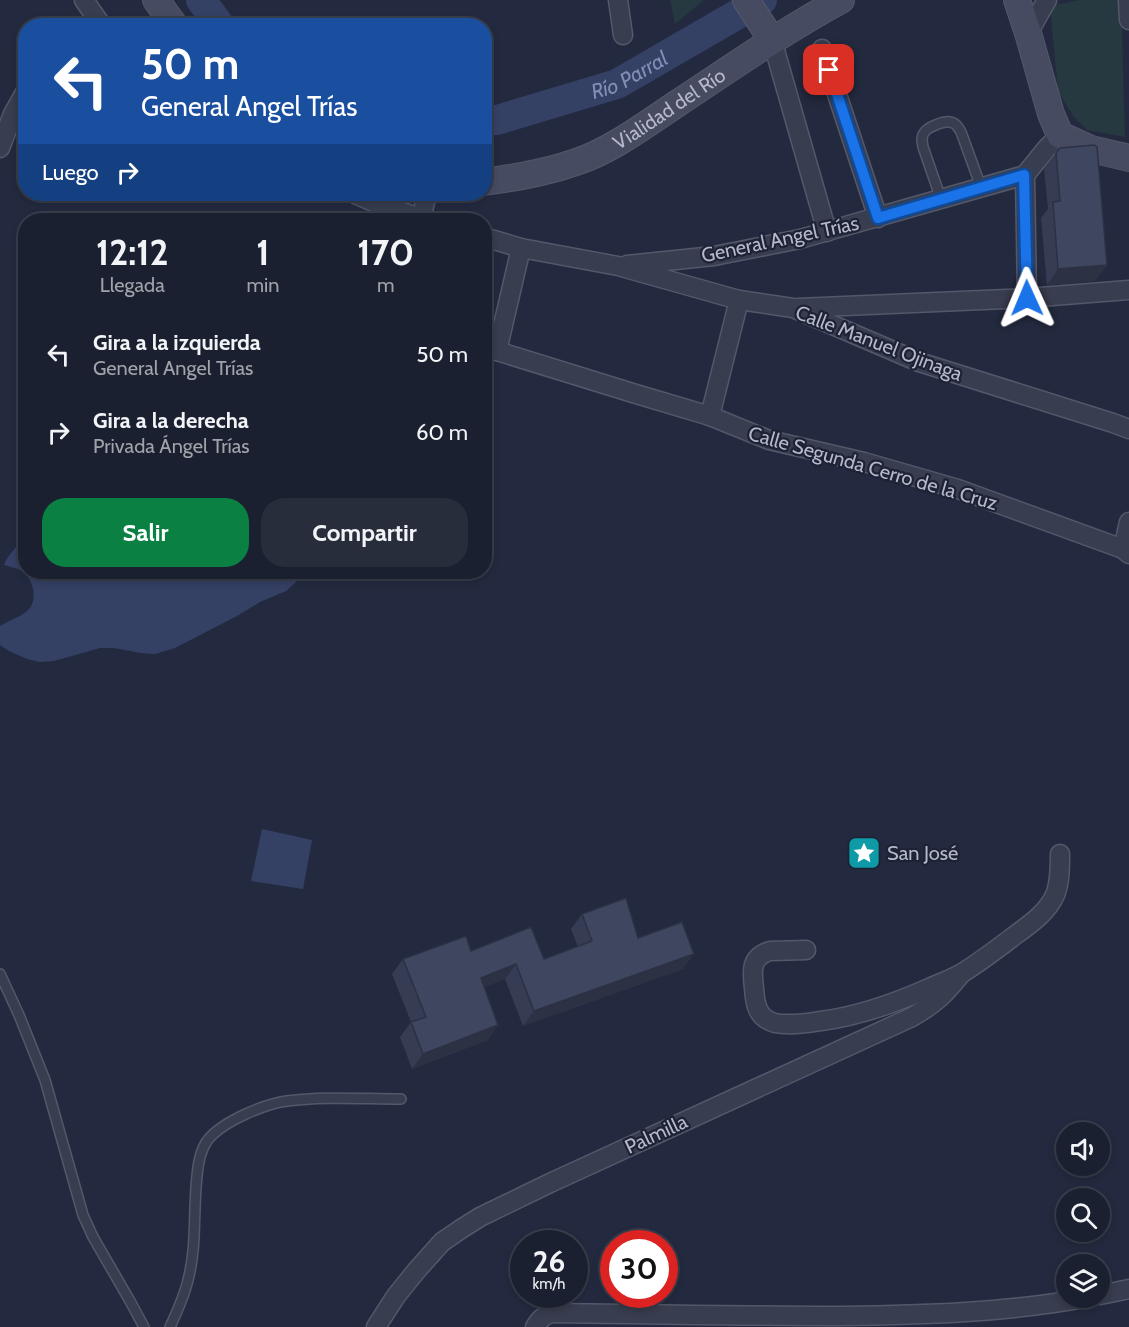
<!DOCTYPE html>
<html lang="es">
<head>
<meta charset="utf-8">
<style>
	:root { --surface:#1a202f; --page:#272d3b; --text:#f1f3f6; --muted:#9fa3aa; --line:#383e4b; --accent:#0b8043 }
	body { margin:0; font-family:Cabin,sans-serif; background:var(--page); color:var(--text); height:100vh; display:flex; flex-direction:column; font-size:22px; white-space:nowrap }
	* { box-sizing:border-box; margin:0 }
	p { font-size:20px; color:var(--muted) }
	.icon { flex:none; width:33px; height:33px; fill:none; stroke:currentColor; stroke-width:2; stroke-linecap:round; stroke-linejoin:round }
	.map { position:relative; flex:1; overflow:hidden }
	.sheet { position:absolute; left:18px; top:213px; width:474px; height:366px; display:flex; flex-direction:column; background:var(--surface); border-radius:24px; box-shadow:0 3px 9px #0003,0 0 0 2px var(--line) }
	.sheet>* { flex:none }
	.hud { position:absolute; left:18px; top:18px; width:474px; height:183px; border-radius:24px; box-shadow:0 3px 9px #0003,0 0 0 2px var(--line); background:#1a4fa0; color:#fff; overflow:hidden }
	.buttons { position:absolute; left:1056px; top:1122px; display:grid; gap:12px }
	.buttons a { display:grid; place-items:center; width:54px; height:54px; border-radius:50%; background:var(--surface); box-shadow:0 3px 9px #0003,0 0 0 2px var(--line); font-size:30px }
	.speed { position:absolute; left:510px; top:1230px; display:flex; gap:12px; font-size:30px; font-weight:700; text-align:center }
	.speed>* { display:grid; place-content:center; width:78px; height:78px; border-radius:50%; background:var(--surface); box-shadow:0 3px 9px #0003,0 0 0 2px var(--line); line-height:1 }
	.speed small { font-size:15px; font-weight:400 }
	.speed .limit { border:9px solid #d22; background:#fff; color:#111 }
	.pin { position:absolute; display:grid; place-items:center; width:51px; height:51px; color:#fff; margin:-26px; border-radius:12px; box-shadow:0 3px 9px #0006 }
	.me { position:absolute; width:66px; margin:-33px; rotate:359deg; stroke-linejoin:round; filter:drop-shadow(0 0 4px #0008) }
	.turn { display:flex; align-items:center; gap:21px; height:126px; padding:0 24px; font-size:27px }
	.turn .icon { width:78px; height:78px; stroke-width:2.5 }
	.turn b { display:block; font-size:42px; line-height:51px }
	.then { display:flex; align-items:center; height:57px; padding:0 24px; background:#0003; gap:12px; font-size:22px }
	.eta { display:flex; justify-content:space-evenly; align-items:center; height:102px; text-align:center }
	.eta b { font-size:36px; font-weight:800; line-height:42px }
	.button { display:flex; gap:12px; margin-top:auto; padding:12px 24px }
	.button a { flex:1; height:69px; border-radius:24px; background:var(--accent); color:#fff; font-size:24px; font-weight:800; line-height:69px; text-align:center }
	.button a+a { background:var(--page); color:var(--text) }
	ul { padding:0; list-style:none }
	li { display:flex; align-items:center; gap:18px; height:78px; padding:0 24px }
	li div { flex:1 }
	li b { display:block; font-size:22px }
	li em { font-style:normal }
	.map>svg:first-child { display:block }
	.green { fill:#263840 }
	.water { fill:#354065 }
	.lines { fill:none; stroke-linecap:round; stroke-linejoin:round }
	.river { stroke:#354065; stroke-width:30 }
	.lane-casing { stroke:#53586a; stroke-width:12 }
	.street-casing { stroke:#53586a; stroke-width:21 }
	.secondary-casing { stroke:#53586a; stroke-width:28 }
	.lane { stroke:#383d4f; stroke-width:9 }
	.street { stroke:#383d4f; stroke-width:18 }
	.secondary { stroke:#464b62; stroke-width:26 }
	.wall { fill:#363c53 }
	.shaded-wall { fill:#2c3143 }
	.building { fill:#3f4660; stroke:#2c3143; stroke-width:1.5 }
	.route-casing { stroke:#114b97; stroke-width:15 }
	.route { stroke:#1a73e8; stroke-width:10 }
	.labels { text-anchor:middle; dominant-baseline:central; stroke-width:4.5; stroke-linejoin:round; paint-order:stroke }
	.street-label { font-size:20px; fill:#b4b8ca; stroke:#1d2234 }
	.poi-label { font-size:20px; fill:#b4b8ca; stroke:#1d2234; text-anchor:start }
	.water-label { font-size:21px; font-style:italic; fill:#828eb7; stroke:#1d2234 }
</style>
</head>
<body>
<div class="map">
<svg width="1129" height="1327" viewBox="0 0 1129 1327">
	<rect width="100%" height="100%" fill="#232a3f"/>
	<!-- green -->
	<g class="green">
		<polygon points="670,0 704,0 675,24"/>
		<polygon points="1079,0 1121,0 1125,137 1087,130 1073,116 1058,91 1050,6"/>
	</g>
	<!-- water -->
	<g class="water">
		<path d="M25 537 26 572H300L296 582 286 591 260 602 237 616 175 648 155 654 141 653 114 648H100L54 661 40 662 27 659 9 651 0 645V626C9 620 22 617 29 609 38 599 33 578 22 571 17 568 10 567 4 565 8 554 18 546 25 537Z"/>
		<polygon points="262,829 312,840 303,889 251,881"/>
	</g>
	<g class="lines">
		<!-- river -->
		<g class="river">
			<polyline points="201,0 220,26"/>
			<path id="s1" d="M484 120H497L617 84 762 0"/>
		</g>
		<!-- lane casing -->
		<g class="lane-casing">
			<g id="lane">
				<path d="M941 199 923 147C922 142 921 137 924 133 927 127 944 121 950 122 956 123 958 127 961 132L981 187"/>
				<polyline points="0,974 19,1015 45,1080 83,1215 93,1237 130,1301 144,1327"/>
				<path d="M170 1327C177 1312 184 1297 188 1280 197 1246 193 1211 197 1176 198 1164 200 1151 207 1141 221 1122 264 1104 287 1101 324 1096 363 1099 401 1099"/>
			</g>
		</g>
		<!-- street casing -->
		<g class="street-casing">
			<g id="street">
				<polyline points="84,0 102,26"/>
				<polyline points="618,0 623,35"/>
				<polyline points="1128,0 1129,20"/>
				<polyline points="1028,33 1047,0"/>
				<polyline points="772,40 827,232"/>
				<polyline points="822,49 878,218"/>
				<polyline points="0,148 13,114 26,91"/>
				<polyline points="1025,175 1027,298"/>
				<polyline points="355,194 380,205 427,220"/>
				<polyline points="421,219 427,194"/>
				<polyline points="484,237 521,248 618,266 739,300 793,308 919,362 1113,423 1129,429"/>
				<polyline points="627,265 714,256 800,239 1025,175 1047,148 1060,135"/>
				<polyline points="798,308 1027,298 1129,290"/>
				<polyline points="484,348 497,351 636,394 710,416 769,440 864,462 958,489 1123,549 1129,554"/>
				<polyline points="497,351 521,248"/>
				<polyline points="710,416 739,300"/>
				<polyline points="1123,549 1129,522"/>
				<path d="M806 950 770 951C750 957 752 971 754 988 755 1004 757 1018 775 1023 790 1026 806 1023 821 1021 859 1016 893 1004 929 988 940 983 952 979 962 973 980 962 997 949 1014 936 1029 925 1047 913 1055 895 1060 883 1060 867 1060 854"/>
				<polyline points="1100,1295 1129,1289"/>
				<path d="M376 1327 396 1296 417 1270 442 1242 461 1229 480 1217 550 1183 912 1017C936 1003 943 996 961 974"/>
				<path d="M535 1327C540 1319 543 1316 551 1313 647 1314 743 1316 839 1316 922 1315 1003 1313 1085 1298"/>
			</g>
		</g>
		<!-- secondary casing -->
		<g class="secondary-casing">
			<g id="secondary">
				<polyline points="156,0 175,26"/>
				<polyline points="746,0 772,40"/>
				<polyline points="1017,0 1028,33 1051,114 1060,135 1091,149 1129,158"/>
				<path id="s2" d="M484 182C520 177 554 171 587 158 617 146 651 121 678 103 731 68 784 31 841 0"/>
			</g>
		</g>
		<!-- lane -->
		<use href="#lane" class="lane"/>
		<!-- street -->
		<use href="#street" class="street"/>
		<!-- secondary -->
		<use href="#secondary" class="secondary"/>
	</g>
	<!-- wall -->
	<g class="wall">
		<polygon points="1056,153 1107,265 1095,281 1047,285 1041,218 1048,209 1044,169"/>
		<polygon points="582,914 638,938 683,969 523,1026 505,979 484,987 488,1040 412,1069 400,1037 411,1022 392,974 403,959 471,951 544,959 578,947 571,929"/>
	</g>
	<!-- shaded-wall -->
	<g class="shaded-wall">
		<polygon points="1107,265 1095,281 1047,285 1058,269"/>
		<polygon points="694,954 683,969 523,1026 534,1011"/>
		<polygon points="516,964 505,979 470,993 481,978"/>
		<polygon points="498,1025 488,1040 412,1069 423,1054"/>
	</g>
	<!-- building -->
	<g class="building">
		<polygon points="1094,145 1097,147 1107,265 1058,269 1053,202 1060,201 1056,153 1060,148"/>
		<polygon points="626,898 638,938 682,922 694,954 534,1011 516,964 481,978 498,1025 423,1054 411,1022 426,1017 403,959 466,936 471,951 531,927 544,959 592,941 582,914"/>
	</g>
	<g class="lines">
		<!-- route casing -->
		<g class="route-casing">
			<polyline id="route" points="829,70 878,218 1024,175 1027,298"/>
		</g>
		<!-- route -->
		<use href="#route" class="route"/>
	</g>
	<!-- icons -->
	<defs>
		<g id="sight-square" transform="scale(1.725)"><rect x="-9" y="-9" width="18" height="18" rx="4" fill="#0f9aa8" stroke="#1d2234"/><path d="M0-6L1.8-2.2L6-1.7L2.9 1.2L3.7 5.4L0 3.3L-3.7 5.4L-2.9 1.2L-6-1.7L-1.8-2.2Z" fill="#fff"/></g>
	</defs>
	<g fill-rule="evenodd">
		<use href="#sight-square" x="864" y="853"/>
	</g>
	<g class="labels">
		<!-- street labels -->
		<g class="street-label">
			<text stroke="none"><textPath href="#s2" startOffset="202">Vialidad del Río</textPath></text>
			<text transform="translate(780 239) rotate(-12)">General Angel Trías</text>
			<text transform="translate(879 343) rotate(21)">Calle Manuel Ojinaga</text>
			<text transform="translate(873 468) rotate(16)">Calle Segunda Cerro de la Cruz</text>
			<text transform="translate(656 1134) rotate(-25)">Palmilla</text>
		</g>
		<!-- poi labels -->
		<g class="poi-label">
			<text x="887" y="853">San José</text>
		</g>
		<!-- water labels -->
		<g class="water-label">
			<text stroke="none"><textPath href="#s1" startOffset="153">Río Parral</textPath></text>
		</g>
	</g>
</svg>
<div class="buttons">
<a><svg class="icon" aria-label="sound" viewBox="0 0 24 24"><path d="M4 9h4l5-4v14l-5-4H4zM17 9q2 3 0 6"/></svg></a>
<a><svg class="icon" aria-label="search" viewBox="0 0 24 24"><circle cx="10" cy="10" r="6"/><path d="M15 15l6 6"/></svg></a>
<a><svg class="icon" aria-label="layers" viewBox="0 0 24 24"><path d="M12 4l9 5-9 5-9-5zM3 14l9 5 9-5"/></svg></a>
</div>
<div class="speed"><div>26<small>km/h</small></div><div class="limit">30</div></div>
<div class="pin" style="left:829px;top:70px;background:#d93025"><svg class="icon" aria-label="arrive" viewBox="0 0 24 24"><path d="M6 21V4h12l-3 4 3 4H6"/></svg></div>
<svg class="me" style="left:1027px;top:298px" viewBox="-20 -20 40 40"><path d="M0-17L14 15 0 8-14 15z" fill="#1a73e8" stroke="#fff" stroke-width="4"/></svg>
<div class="hud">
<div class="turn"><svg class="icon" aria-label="left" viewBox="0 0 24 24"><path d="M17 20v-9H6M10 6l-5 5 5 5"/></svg><div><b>50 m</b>General Angel Trías</div></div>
<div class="then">Luego<svg class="icon" aria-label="right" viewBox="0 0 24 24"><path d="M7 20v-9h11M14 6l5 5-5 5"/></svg></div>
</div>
<section class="sheet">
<div class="eta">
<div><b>12:12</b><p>Llegada</p></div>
<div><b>1</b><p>min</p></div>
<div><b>170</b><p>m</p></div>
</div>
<ul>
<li><svg class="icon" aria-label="left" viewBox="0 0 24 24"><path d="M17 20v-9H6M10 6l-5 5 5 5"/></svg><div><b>Gira a la izquierda</b><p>General Angel Trías</p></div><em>50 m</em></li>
<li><svg class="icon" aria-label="right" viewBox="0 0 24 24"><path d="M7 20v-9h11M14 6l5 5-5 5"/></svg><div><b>Gira a la derecha</b><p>Privada Ángel Trías</p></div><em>60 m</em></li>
</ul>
<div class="button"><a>Salir</a><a>Compartir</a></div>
</section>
</div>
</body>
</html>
